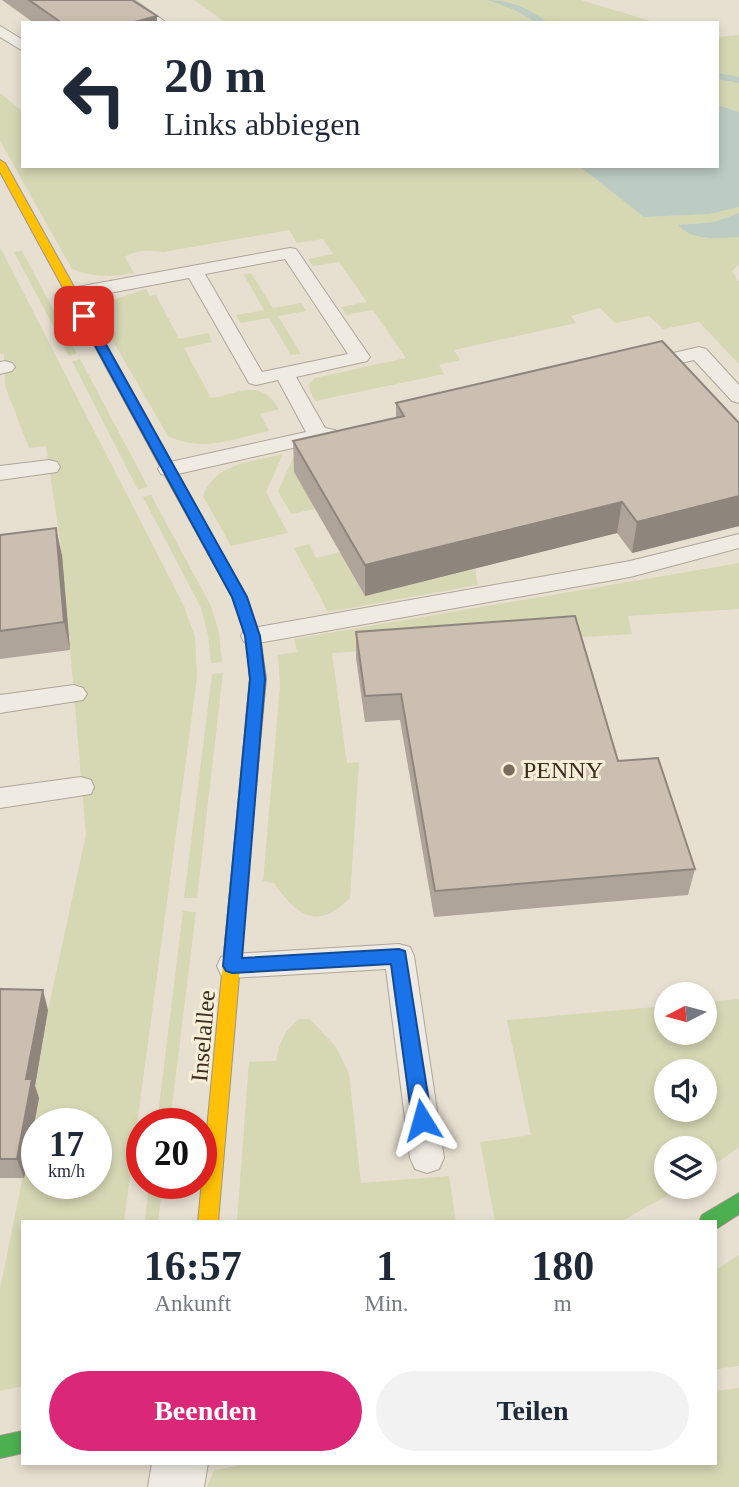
<!DOCTYPE html>
<html lang="de">
<head>
<meta charset="utf-8">
<style>
	:root { --surface:#fff; --page:#f2f2f3; --text:#1f2937; --muted:#747a83; --accent:#db2777 }
	body { margin:0; font-family:"Times New Roman",serif; background:var(--page); color:var(--text); height:100vh; display:flex; flex-direction:column; font-size:26px; white-space:nowrap }
	* { box-sizing:border-box; margin:0 }
	p { font-size:23px; color:var(--muted) }
	.icon { flex:none; width:38px; height:38px; fill:none; stroke:currentColor; stroke-width:2; stroke-linecap:round; stroke-linejoin:round }
	.map { position:relative; flex:1; overflow:hidden }
	.details { position:absolute; left:21px; top:1220px; width:696px; height:245px; display:flex; flex-direction:column; background:var(--surface); border-radius:0px; box-shadow:0 4px 10px #0003 }
	.details>* { flex:none }
	.banner { position:absolute; left:21px; top:21px; width:698px; height:147px; border-radius:0px; box-shadow:0 4px 10px #0003; background:#fff; color:var(--text); overflow:hidden }
	.needle { width:46px; rotate:264deg }
	.buttons { position:absolute; left:654px; top:982px; display:grid; gap:14px }
	.buttons a { display:grid; place-items:center; width:63px; height:63px; border-radius:50%; background:var(--surface); box-shadow:0 4px 10px #0003; font-size:35px }
	.speed { position:absolute; left:21px; top:1108px; display:flex; gap:14px; font-size:35px; font-weight:700; text-align:center }
	.speed>* { display:grid; place-content:center; width:91px; height:91px; border-radius:50%; background:var(--surface); box-shadow:0 4px 10px #0003; line-height:1 }
	.speed small { font-size:18px; font-weight:400 }
	.speed .limit { border:10px solid #d22; background:#fff; color:#111 }
	.pin { position:absolute; display:grid; place-items:center; width:60px; height:60px; color:#fff; margin:-30px; border-radius:14px; box-shadow:0 4px 10px #0006 }
	.me { position:absolute; width:77px; margin:-38px; rotate:352deg; stroke-linejoin:round; filter:drop-shadow(0 0 5px #0008) }
	.turn { display:flex; align-items:center; gap:24px; height:147px; padding:0 28px; font-size:32px }
	.turn .icon { width:91px; height:91px; stroke-width:2.5 }
	.turn b { display:block; font-size:49px; line-height:60px }
	.eta { display:flex; justify-content:space-evenly; align-items:center; height:119px; text-align:center }
	.eta b { font-size:42px; font-weight:700; line-height:49px }
	.action { display:flex; gap:14px; margin-top:auto; padding:14px 28px }
	.action a { flex:1; height:80px; border-radius:42px; background:var(--accent); color:#fff; font-size:28px; font-weight:700; line-height:80px; text-align:center }
	.action a+a { background:var(--page); color:var(--text) }
	.map>svg:first-child { display:block }
	.green { fill:#d6d7b3; fill-rule:evenodd }
	.water { fill:#bcccc2 }
	.lines { fill:none; stroke-linecap:round; stroke-linejoin:round }
	.stream { fill:#bcccc2; fill-rule:evenodd }
	.lane-casing { stroke:#ada599; stroke-width:2 }
	.street-casing { stroke:#ada599; stroke-width:2 }
	.fast-casing { stroke:#9c958a; stroke-width:2 }
	.slow-casing { stroke:#9c958a; stroke-width:2 }
	.lane { fill:#efebe3; fill-rule:evenodd }
	.street { fill:#efebe3; fill-rule:evenodd }
	.fast { fill:#4caf50; fill-rule:evenodd }
	.slow { fill:#ffc107; fill-rule:evenodd }
	.wall { fill:#afa499 }
	.shaded-wall { fill:#8e867d }
	.building { fill:#cbbfb2; stroke:#8e867d; stroke-width:2 }
	.route { fill:#1a73e8; stroke:#114b97; stroke-width:2 }
	.poi-dot { fill:#786c5e; stroke:#f7eed8; stroke-width:2.5 }
	.labels { text-anchor:middle; dominant-baseline:central; stroke-width:6; stroke-linejoin:round; paint-order:stroke }
	.poi-label { font-size:24px; fill:#3d2e20; stroke:#f7eed8; text-anchor:start }
	.street-label { font-size:24px; fill:#3d2e20; stroke:#f7eed8 }
</style>
</head>
<body>
<div class="map">
<svg width="739" height="1487" viewBox="0 0 739 1487">
	<rect width="100%" height="100%" fill="#e7e0d1"/>
	<!-- green -->
	<g class="green">
		<polygon points="194,0 581,0 657,23 227,23"/>
		<polygon points="739,35 739,112 718,105 718,37"/>
		<path d="M0 93 23 112V166H579L644 217 710 214 739 207V213L714 222 679 225 707 238 739 237V265L732 271 739 282V364L699 322 663 329 649 316 615 323 600 308 571 316 576 323 454 350 460 360 439 365 444 374 315 401 308 386 315 378 406 358 373 310 346 315 341 307 367 302 339 262 313 266 308 259 333 254 323 239 297 243 289 230 164 252C151 251 136 249 125 257L134 273C114 277 93 278 72 269L0 141Z"/>
		<path d="M0 247 184 606 195 637 197 678 124 1221 23 1222V1386L0 1391V1289L39 1098 35 1085 48 1010 86 835 62 555 46 446 29 448 5 386 4 354H0ZM37 1124H96V1183H37Z"/>
		<polygon points="22,251 77,354 69,356 14,252"/>
		<polygon points="251,273 273,308 301,303 306,311 278,316 301,354 291,355 269,318 241,323 236,315 264,310 244,275"/>
		<path d="M146 289 150 296 156 295 179 339 208 333 212 342 184 348 211 398C241 393 260 378 279 409L260 414 269 431C232 439 204 453 168 436L99 317 110 301Z"/>
		<polygon points="80,359 148,487 138,490 72,361"/>
		<polygon points="296,452 295,472 315,509 291,514 278,491"/>
		<path d="M283 454 266 492 288 533 231 546 203 496C216 462 252 462 283 454Z"/>
		<polygon points="151,495 211,606 219,633 222,662 211,663 208,635 201,608 143,497"/>
		<polygon points="309,544 316,558 340,552 365,596 475,569 478,585 328,612 294,548"/>
		<path d="M739 563V609L628 616 632 634 332 653 347 763 359 762 350 898C318 931 297 916 274 883L263 881 280 686 278 655 297 652 294 639Z"/>
		<polygon points="223,673 197,898 184,898 212,674"/>
		<polygon points="183,911 196,912 170,1123 157,1123"/>
		<path d="M739 999V1147L705 1172V1148H667V1186L682 1187 622 1221H495L480 1142 531 1135 507 1020 667 1006V1032H705V1002ZM667 1071H705V1110H667Z"/>
		<path d="M300 1019H310L336 1047 349 1073 361 1183 449 1176 456 1221H237L249 1062 276 1061C280 1042 283 1031 300 1019Z"/>
		<polygon points="149,1183 163,1183 158,1221 145,1221"/>
		<polygon points="739,1255 739,1366 716,1369 716,1270"/>
		<polygon points="739,1388 739,1487 207,1487 214,1470 252,1463 716,1463 716,1391"/>
	</g>
	<!-- water -->
	<g class="water">
		<polygon points="718,105 739,112 739,207 710,214 644,217 579,166 718,166"/>
		<path d="M739 213V237C717 238 694 242 678 225L714 222Z"/>
	</g>
	<g class="lines">
		<!-- stream -->
		<g class="stream">
			<path d="M488 0C510 0 531 9 548 23H537L515 10Z"/>
			<polygon points="718,73 739,77 739,83 718,79"/>
		</g>
		<!-- lane casing -->
		<g class="lane-casing">
			<g id="lane">
				<polygon points="117,0 134,0 167,23 150,23"/>
				<polygon points="0,26 23,40 23,51 0,37"/>
				<path d="M290 248 296 249 370 357 367 361 296 377 325 428 335 430 339 434 335 438 328 440 169 476 161 474 158 469 161 464 306 432 278 380 256 385 249 383 189 278 72 300 63 294 72 288ZM285 259 348 354 262 372 205 274Z"/>
				<polygon points="699,347 706,349 739,385 739,403 732,401 694,360 642,372 635,370 632,366 635,362"/>
				<polygon points="5,361 12,363 15,367 12,371 0,374 0,362"/>
				<polygon points="49,460 57,462 60,467 57,472 0,480 0,466"/>
				<polygon points="739,534 739,548 630,577 253,644 244,642 241,636 244,630 253,628 630,561"/>
				<polygon points="74,685 83,688 87,694 83,700 0,713 0,695"/>
				<polygon points="81,777 91,780 94,787 91,794 0,808 0,788"/>
				<polygon points="399,944 410,947 414,956 444,1158 439,1169 427,1173 415,1169 410,1158 386,969 232,978 221,975 217,966 221,957 232,954"/>
			</g>
		</g>
		<!-- street casing -->
		<g class="street-casing">
			<polygon id="street" points="152,1463 208,1463 204,1487 148,1487"/>
		</g>
		<!-- fast casing -->
		<g class="fast-casing">
			<g id="fast">
				<polygon points="180,486 187,490 246,597 260,636 266,679 249,860 247,865 235,865 233,860 250,679 246,636 232,597 173,490"/>
				<polygon points="739,1193 739,1214 716,1229 716,1222 699,1222 702,1215"/>
				<polygon points="23,1431 23,1453 0,1458 0,1436"/>
			</g>
		</g>
		<!-- slow casing -->
		<g class="slow-casing">
			<g id="slow">
				<polygon points="0,160 5,163 187,490 185,493 180,494 173,490 0,172"/>
				<polygon points="241,853 247,855 249,860 218,1222 198,1222 233,860 235,855"/>
			</g>
		</g>
		<!-- lane -->
		<use href="#lane" class="lane"/>
		<!-- street -->
		<use href="#street" class="street"/>
		<!-- fast -->
		<use href="#fast" class="fast"/>
		<!-- slow -->
		<use href="#slow" class="slow"/>
	</g>
	<!-- wall -->
	<g class="wall">
		<polygon points="2,0 132,0 157,16 157,23 34,23"/>
		<polygon points="396,403 739,423 739,526 632,553 617,533 365,596 294,472 293,441 396,418"/>
		<polygon points="0,535 62,555 70,650 0,659"/>
		<polygon points="356,632 618,761 695,869 688,895 434,917 400,720 365,722 356,658"/>
		<polygon points="0,989 48,1010 35,1086 39,1098 24,1178 0,1178"/>
	</g>
	<!-- shaded-wall -->
	<g class="shaded-wall">
		<polygon points="157,16 157,23 131,23"/>
		<polygon points="739,496 739,526 632,553 637,522"/>
		<polygon points="622,502 617,533 365,596 365,565"/>
		<polygon points="56,528 62,555 70,650 64,622"/>
		<polygon points="43,990 48,1010 35,1086 39,1098 24,1178 17,1159 26,1079"/>
	</g>
	<!-- building -->
	<g class="building">
		<polygon points="29,0 132,0 157,16 131,23 62,23"/>
		<polygon points="662,341 739,423 739,496 637,522 622,502 365,565 293,441 404,416 396,403"/>
		<polygon points="56,528 64,622 0,631 0,535"/>
		<polygon points="575,616 618,761 658,758 695,869 435,891 401,694 365,696 356,632"/>
		<polygon points="0,989 43,990 26,1079 32,1079 17,1159 0,1159"/>
	</g>
	<!-- route -->
	<polygon class="route" points="84,312 90,316 247,597 260,636 265,679 242,958 399,949 405,951 432,1120 429,1126 422,1129 415,1126 412,1120 391,964 232,973 226,971 223,966 250,679 245,636 232,597 79,316"/>
	<!-- markers -->
	<circle class="poi-dot" cx="509" cy="770" r="7"/>
	<g class="labels">
		<!-- poi labels -->
		<g class="poi-label">
			<text x="523" y="770">PENNY</text>
		</g>
		<!-- street labels -->
		<g class="street-label">
			<text transform="translate(203 1036) rotate(-85)">Inselallee</text>
		</g>
	</g>
</svg>
<div class="buttons">
<a><svg class="needle" viewBox="-14 -14 28 28"><path d="M0-13l5 13h-10z" fill="#e53935"/><path d="M0 13l5-13h-10z" fill="#747a83"/></svg></a>
<a><svg class="icon" aria-label="sound" viewBox="0 0 24 24"><path d="M4 9h4l5-4v14l-5-4H4zM17 9q2 3 0 6"/></svg></a>
<a><svg class="icon" aria-label="layers" viewBox="0 0 24 24"><path d="M12 4l9 5-9 5-9-5zM3 14l9 5 9-5"/></svg></a>
</div>
<div class="speed"><div>17<small>km/h</small></div><div class="limit">20</div></div>
<div class="pin" style="left:84px;top:316px;background:#d93025"><svg class="icon" aria-label="arrive" viewBox="0 0 24 24"><path d="M6 21V4h12l-3 4 3 4H6"/></svg></div>
<svg class="me" style="left:422px;top:1120px" viewBox="-20 -20 40 40"><path d="M0-17L14 15 0 8-14 15z" fill="#1a73e8" stroke="#fff" stroke-width="4"/></svg>
<div class="banner">
<div class="turn"><svg class="icon" aria-label="left" viewBox="0 0 24 24"><path d="M17 20v-9H6M10 6l-5 5 5 5"/></svg><div><b>20 m</b>Links abbiegen</div></div>
</div>
<section class="details">
<div class="eta">
<div><b>16:57</b><p>Ankunft</p></div>
<div><b>1</b><p>Min.</p></div>
<div><b>180</b><p>m</p></div>
</div>
<div class="action"><a>Beenden</a><a>Teilen</a></div>
</section>
</div>
</body>
</html>
